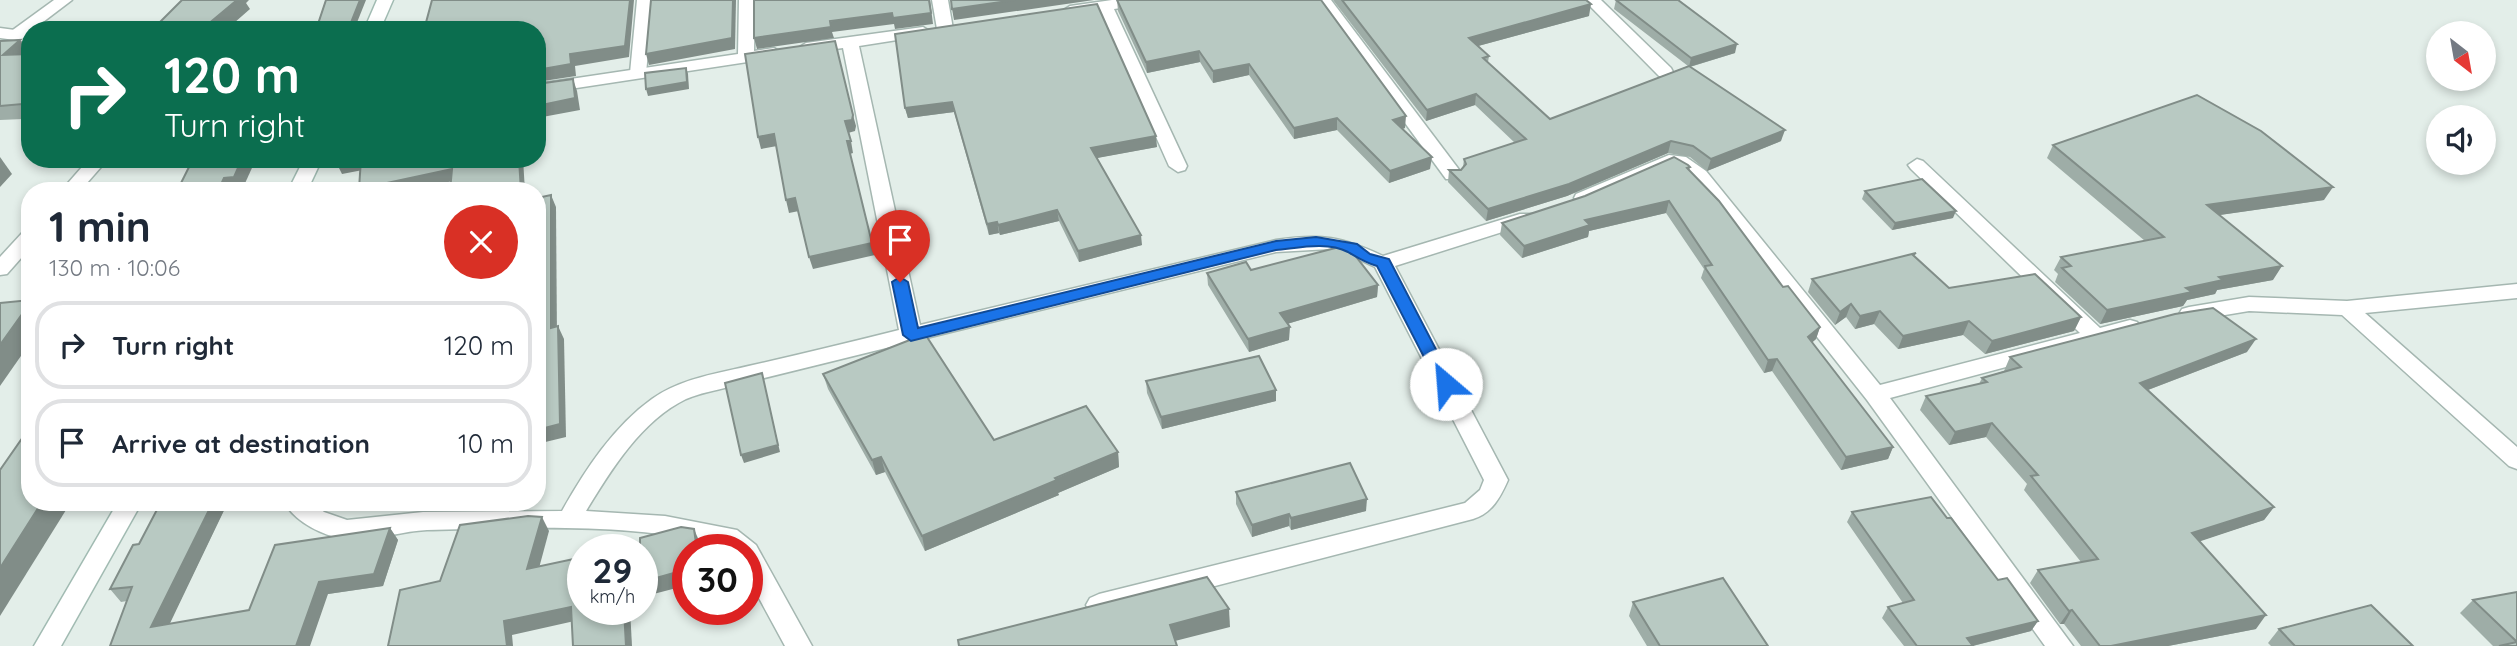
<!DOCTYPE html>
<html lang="en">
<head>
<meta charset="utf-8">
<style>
	:root { --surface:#fff; --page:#f6f6f7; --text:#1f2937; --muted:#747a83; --line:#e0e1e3 }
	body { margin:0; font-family:Quicksand,sans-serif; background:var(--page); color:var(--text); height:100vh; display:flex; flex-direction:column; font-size:26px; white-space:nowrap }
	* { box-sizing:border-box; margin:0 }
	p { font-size:23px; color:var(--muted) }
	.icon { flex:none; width:38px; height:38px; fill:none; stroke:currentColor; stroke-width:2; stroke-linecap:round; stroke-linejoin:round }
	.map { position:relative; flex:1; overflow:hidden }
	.drawer { position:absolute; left:21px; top:182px; width:525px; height:329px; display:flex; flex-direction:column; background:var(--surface); border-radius:28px; box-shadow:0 4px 10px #0003 }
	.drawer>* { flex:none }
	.top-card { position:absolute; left:21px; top:21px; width:525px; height:147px; border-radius:28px; box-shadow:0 4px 10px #0003; background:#0b6e4f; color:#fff; overflow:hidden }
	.needle { width:46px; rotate:149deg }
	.fabs { position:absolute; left:2426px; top:21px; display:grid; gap:14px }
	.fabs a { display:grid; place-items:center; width:70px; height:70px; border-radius:50%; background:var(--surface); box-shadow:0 4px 10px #0003; font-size:35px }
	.speed { position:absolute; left:567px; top:534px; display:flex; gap:14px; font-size:35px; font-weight:700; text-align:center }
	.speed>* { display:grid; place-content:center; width:91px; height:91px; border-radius:50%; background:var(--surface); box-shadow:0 4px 10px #0003; line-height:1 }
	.speed small { font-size:18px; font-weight:400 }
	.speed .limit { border:10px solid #d22; background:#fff; color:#111 }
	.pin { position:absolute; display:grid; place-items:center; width:60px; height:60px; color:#fff; margin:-72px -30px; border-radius:50% 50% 50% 0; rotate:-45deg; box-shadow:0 0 7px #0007 }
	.pin .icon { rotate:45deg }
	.me { position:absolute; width:77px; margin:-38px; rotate:333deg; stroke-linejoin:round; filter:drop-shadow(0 0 5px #0008) }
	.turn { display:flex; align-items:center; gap:24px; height:147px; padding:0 28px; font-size:32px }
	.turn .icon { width:91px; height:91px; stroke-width:2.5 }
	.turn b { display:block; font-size:49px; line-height:60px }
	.round { display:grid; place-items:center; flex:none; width:74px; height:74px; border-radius:37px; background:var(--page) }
	.headline { display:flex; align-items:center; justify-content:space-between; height:119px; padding:0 28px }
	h1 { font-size:42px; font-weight:700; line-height:52px }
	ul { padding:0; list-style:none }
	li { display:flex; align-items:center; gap:21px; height:88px; margin:0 14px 10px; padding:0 14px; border:4px solid var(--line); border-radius:28px }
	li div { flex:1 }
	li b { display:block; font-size:26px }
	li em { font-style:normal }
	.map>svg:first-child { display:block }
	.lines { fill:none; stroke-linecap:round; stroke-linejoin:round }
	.service-casing { stroke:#a5b7b1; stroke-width:3 }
	.minor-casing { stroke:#a5b7b1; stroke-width:3 }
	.tertiary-casing { stroke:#a5b7b1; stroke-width:3 }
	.secondary-casing { stroke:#a1bbb2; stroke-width:3 }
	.service { fill:#fff; fill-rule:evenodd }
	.minor { fill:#fff; fill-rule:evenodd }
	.tertiary { fill:#fff; fill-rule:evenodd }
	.secondary { fill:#fff; fill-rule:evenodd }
	.wall { fill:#9eada7 }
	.shaded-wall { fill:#818d88 }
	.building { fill:#b8c9c2; stroke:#818d88; stroke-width:2 }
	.route { fill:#1a73e8; stroke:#114b97; stroke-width:2 }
</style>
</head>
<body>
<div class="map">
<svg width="2517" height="646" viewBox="0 0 2517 646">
	<rect width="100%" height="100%" fill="#e3eee9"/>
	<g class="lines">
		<!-- service casing -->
		<g class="service-casing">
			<polygon id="service" points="637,0 653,0 646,73 638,78 630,73"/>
		</g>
		<!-- minor casing -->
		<g class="minor-casing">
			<g id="minor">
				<polygon points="54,0 72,0 22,38 10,38 8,35 10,32"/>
				<polygon points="739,0 755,0 754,51 774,48 782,53 780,57 537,94 537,84 738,54"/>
				<polygon points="932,0 948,0 953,29 951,32 945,34 937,29"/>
				<polygon points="1112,0 1152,0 1144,5 1114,9 1187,166 1185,170 1178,172 1169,166 1100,11 1070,16 1062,11 1070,6"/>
				<polygon points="1315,0 1331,0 1460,171 1462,175 1460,179 1446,179"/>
				<polygon points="1584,0 1601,0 1671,68 1673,72 1671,76 1659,76"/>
				<path d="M923 27 931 32 929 35 859 46 920 325 1276 240C1322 233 1342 237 1383 256L1520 214H1534L1537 218 1534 222 1395 266 1508 480C1500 498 1492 513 1473 519L1099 616 1090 612 1086 605 1090 598 1099 594 1465 503 1480 490 1484 480 1375 267 1345 253 1330 249 1276 252 728 387C714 391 700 393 686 399 641 421 611 470 586 511L665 516 737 530 756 545 812 646H785L747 576V550H726L721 545C628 522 521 528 427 530 402 531 370 542 347 539 324 537 295 522 284 502H312L324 512 347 520 423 512 562 511C585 470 614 426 652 399 681 378 720 373 753 365 802 354 851 342 899 330L843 48 806 53 798 48 806 43Z"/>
				<polygon points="1669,155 1686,157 1706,171 1880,385 2080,333 1911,169 1908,165 1917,159 1923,161 2100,328 2130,320 2137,322 2141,327 2137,332 1890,398 2073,646 2045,646 1867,400 1692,179 1671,166 1590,202 1583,204 1574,198 1576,194"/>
				<polygon points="89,159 108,159 80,191 61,191"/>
				<polygon points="30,230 30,248 7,274 0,275 0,257 23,232"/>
				<polygon points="2517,284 2517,298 2365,313 2517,447 2517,469 2509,466 2342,315 2249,311 2189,321 2182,319 2179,314 2182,309 2189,307 2249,297 2347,301"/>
			</g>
		</g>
		<!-- tertiary casing -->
		<g class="tertiary-casing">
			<polygon id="tertiary" points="0,28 30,32 30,42 0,38"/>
		</g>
		<!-- secondary casing -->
		<g class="secondary-casing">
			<g id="secondary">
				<polygon points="377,0 393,0 380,30 364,30"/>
				<polygon points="304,159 322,159 307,191 288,191"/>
				<polygon points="118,502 142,502 61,646 34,646"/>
			</g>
		</g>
		<!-- service -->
		<use href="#service" class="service"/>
		<!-- minor -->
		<use href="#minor" class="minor"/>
		<!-- tertiary -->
		<use href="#tertiary" class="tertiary"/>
		<!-- secondary -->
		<use href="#secondary" class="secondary"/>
	</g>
	<!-- wall -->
	<g class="wall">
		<polygon points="1117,0 1405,128 1402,129 1430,169 1389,183 1337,130 1294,139 1249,75 1213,83 1200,62 1147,73 1118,11"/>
		<polygon points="1333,0 1586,0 1589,16 1478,46 1489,56 1488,62 1550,119 1688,66 1614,9 1616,0 1735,53 1690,67 1781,141 1707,171 1690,157 1668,153 1567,196 1486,221 1448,182 1449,170 1461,170 1463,167 1464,159 1515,143 1475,105 1426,121"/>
		<polygon points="1097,4 1157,147 1096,158 1142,245 1079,262 1059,221 1000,235 999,233 989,235 954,112 908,118 905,108"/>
		<polygon points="20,40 30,53 23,119 0,120 0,41"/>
		<polygon points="2053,145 2324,200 2219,215 2273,280 2217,290 2215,294 2187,300 2183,306 2100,324 2055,282 2058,274 2054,270 2061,257 2145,241 2047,158"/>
		<polygon points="1690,167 1689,171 1783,287 1820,327 1816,339 1812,342 1893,447 1888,459 1841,470 1772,371 1764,373 1703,281 1701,278 1704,269 1666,213 1589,231 1588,237 1522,258 1500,235 1502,223"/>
		<polygon points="1865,191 1953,218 1892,230 1862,199"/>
		<polygon points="1916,253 1914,256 1949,288 2081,317 2074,331 1985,354 1963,335 1898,349 1874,324 1855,329 1846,317 1835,325 1808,292 1812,279"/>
		<polygon points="1251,270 1378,285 1377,297 1287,324 1289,340 1249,352 1208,285 1207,273"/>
		<polygon points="2247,352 2148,390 2274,507 2264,520 2199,541 2256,629 2168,646 2081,646 2064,624 2060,624 2030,583 2038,570 2081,562 2024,490 2027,484 1986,437 1949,445 1920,410 1926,396 1979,384 1982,378 2004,371 2010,357"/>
		<polygon points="823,374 994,440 1118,452 1119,467 1058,493 1059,495 925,551 885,472 876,475 828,389"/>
		<polygon points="1146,381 1276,401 1162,429 1147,393"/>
		<polygon points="1236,492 1366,511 1291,530 1289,526 1252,537 1236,504"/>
		<polygon points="161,502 228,502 169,624 249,610 390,528 398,540 383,586 328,594 110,646 127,601 121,602 110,589 139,544"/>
		<polygon points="1852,512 1947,518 1998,580 2038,621 2031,631 1973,646 1904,646 1882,618 1888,607 1903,603 1847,522"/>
		<polygon points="2517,592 2517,646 2493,646 2460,613 2473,600"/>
		<polygon points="1633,602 1768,646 1647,646 1629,616"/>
		<polygon points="2279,629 2413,646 2271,646 2268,643"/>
	</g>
	<!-- shaded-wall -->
	<g class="shaded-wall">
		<polygon points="232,0 249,0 246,3 250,9 226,30 201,30"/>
		<polygon points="360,0 366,0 354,30 348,30"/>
		<polygon points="630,0 634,0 629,57 575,66 576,76 537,82 537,70 570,54"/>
		<polygon points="733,0 736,0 735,49 649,65 646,54"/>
		<polygon points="930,0 933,24 895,29 894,24 832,32 834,38 757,49 754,38"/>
		<polygon points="1015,0 1094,0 954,20 952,9"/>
		<polygon points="1591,4 1589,16 1467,49 1469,38"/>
		<polygon points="20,40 30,53 13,69 3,55"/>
		<polygon points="1737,44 1735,53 1689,67 1691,58"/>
		<polygon points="1199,51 1200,62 1147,73 1146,62"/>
		<polygon points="1249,64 1249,75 1213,83 1213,71"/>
		<polygon points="686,68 688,74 689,89 648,96 646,89"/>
		<polygon points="573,79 577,91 580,110 537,118 537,106"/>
		<polygon points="1476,94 1475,105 1426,121 1427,110"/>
		<polygon points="952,102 954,112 908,118 905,108"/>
		<polygon points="853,115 856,126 855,131 848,133 845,121"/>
		<polygon points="1406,116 1405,128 1393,132 1393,120"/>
		<polygon points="1337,118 1337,130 1294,139 1294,128"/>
		<polygon points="30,128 30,143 24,135"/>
		<polygon points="1785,130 1781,141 1707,171 1711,159"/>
		<polygon points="774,134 777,146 761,149 758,137"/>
		<polygon points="1156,136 1157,147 1092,159 1091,148"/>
		<polygon points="847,141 851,141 853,153 850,154"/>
		<polygon points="1671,141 1668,153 1567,196 1486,221 1488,209"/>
		<polygon points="0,157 12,174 0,187"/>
		<polygon points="1432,157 1430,169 1389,183 1390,171"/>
		<polygon points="242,159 256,159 242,190 218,191 224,178"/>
		<polygon points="351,159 362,159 368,169 342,174 336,162"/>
		<polygon points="519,159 523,159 525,191 521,191"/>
		<polygon points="452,169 457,180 410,191 360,191 359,189"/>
		<polygon points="2333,187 2324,200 2199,218 2207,205"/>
		<polygon points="551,195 556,207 557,340 551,328"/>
		<polygon points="795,198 799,211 789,213 786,200"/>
		<polygon points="1669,201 1666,213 1589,231 1588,237 1522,258 1524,246 1585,220"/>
		<polygon points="1057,210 1059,221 1000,235 998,225"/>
		<polygon points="1956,211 1953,218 1892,230 1895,223"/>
		<polygon points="997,222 999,233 989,235 987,224"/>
		<polygon points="1141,235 1142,245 1079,262 1078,251"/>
		<polygon points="872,243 875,255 813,269 809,257"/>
		<polygon points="2282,266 2273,280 2217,290 2215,294 2187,300 2183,306 2100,324 2107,310 2219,277"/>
		<polygon points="1378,285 1377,297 1280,326 1280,313"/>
		<polygon points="30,303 30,343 0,386 0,345"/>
		<polygon points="1851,304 1846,317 1835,325 1840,312"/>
		<polygon points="1880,311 1874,324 1855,329 1860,316"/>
		<polygon points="2081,317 2074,331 1985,354 1992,341"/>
		<polygon points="1969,321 1963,335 1898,349 1903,336"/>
		<polygon points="558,326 564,339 566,437 537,444 537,430"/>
		<polygon points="1290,327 1289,340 1249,352 1248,339"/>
		<polygon points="1820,327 1816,339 1804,350 1808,337"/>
		<polygon points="2256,339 2247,352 2132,396 2140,383"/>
		<polygon points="1777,359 1772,371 1764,373 1768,360"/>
		<polygon points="762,373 780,452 744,463 741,455"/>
		<polygon points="1276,390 1276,401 1162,429 1161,417"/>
		<polygon points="1992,423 1986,437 1949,445 1955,432"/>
		<polygon points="1893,447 1888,459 1841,470 1846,457"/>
		<polygon points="1118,452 1119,467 1058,493 1059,495 925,551 922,536"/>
		<polygon points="881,457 885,472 876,475 872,460"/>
		<polygon points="1367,499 1366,511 1291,530 1291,518"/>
		<polygon points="42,502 71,502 0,616 0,568"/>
		<polygon points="213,502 228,502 162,640 151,627"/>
		<polygon points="2274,507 2264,520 2183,547 2192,533"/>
		<polygon points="1289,514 1289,526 1252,537 1252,525"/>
		<polygon points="542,517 549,531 535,583 527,569"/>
		<polygon points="390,528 398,540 383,586 328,594 310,646 296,646 319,582"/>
		<polygon points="694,529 700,543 701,550 697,550"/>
		<polygon points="688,569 688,585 642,597 642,582"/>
		<polygon points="571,607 579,620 512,635 513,646 507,646 504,621"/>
		<polygon points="624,609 630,609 632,646 626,646"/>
		<polygon points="1229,609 1230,627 1171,642 1170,625"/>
		<polygon points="2072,610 2064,624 2060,624 2069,611"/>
		<polygon points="2266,615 2256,629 2168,646 2111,646"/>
		<polygon points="2038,621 2031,631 1972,646 1967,638"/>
	</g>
	<!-- building -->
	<g class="building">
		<polygon points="182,0 237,0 201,30 152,30"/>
		<polygon points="326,0 360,0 348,30 316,30"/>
		<polygon points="432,0 630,0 625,46 570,54 571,64 537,70 537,30 424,30"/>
		<polygon points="651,0 733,0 732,38 646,54"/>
		<polygon points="754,0 929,0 931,13 893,18 892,13 830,21 831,27 754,38"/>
		<polygon points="951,0 1015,0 952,9"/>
		<polygon points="1117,0 1321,0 1406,116 1393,120 1432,157 1390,171 1337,118 1294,128 1249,64 1213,71 1199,51 1146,62"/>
		<polygon points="1342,0 1586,0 1591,4 1469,38 1489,56 1483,58 1550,119 1689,66 1785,130 1711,159 1693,146 1671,141 1569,184 1488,209 1449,170 1461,170 1466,164 1464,159 1526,139 1476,94 1427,110"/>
		<polygon points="1616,0 1678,0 1737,44 1691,58"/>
		<polygon points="1097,4 1156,136 1091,148 1141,235 1078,251 1057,210 998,225 997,222 987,224 952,102 905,108 895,34"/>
		<polygon points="20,40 3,55 30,54 30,128 24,135 22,104 0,106 0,41"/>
		<polygon points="835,41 853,115 852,120 845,121 851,141 847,141 872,243 809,257 795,198 786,200 774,134 758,137 745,54"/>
		<polygon points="686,68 687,82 646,89 645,73"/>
		<polygon points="573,79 575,98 537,106 537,84"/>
		<polygon points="2197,95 2261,131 2333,187 2207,205 2282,266 2219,277 2223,280 2186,288 2192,292 2107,310 2062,268 2071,266 2061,257 2164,237 2053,145"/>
		<polygon points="1674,157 1688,165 1690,167 1687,168 1719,201 1783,287 1788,286 1820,327 1808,337 1893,447 1846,457 1777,359 1768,360 1706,269 1705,266 1712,265 1669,201 1585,220 1590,225 1524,246 1502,223 1585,196"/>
		<polygon points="193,159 242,159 234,177 224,178 218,191 177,191"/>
		<polygon points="336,159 351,159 336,162"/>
		<polygon points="361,159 519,159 521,191 450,191 452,169 359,189"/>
		<polygon points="1922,179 1956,211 1895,223 1865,191"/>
		<polygon points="551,195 551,328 558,326 560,424 537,430 537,198"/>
		<polygon points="1347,245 1378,285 1280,313 1290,327 1248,339 1207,273 1246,262 1251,270"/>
		<polygon points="1916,253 1913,255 1949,288 2035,274 2081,317 1992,341 1969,321 1903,336 1880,311 1860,316 1851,304 1840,312 1812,279"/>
		<polygon points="30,300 30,303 0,345 0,303"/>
		<polygon points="2213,308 2256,339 2140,383 2274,507 2192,533 2266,615 2111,646 2100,646 2072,610 2069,611 2038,570 2098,559 2031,476 2038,475 1992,423 1955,432 1926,396 1987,382 1982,378 2021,367 2010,357 2175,314"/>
		<polygon points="925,334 994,440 1086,406 1118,452 1055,478 1057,480 922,536 881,457 872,460 823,374"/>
		<polygon points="1259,356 1276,390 1161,417 1146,381"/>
		<polygon points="762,373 778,445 741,455 725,383"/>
		<polygon points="30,427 30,502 42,502 0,568 0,470"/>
		<polygon points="1350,463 1367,499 1291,518 1289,514 1252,525 1236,492"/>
		<polygon points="1931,497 1947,518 1951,518 1998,580 2007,578 2038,621 1967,638 1973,646 1917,646 1888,607 1914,600 1852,512"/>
		<polygon points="161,502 213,502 151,627 249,610 275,545 390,528 374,574 319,582 296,646 110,646 132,587 110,589 133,545 139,544"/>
		<polygon points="528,516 542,517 527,569 583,557 583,609 624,609 626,646 573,646 571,607 504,621 507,646 388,646 400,590 440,581 460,525"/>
		<polygon points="681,527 694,529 697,550 688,550 688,569 642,582 642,550 619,550 640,545 640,538"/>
		<polygon points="1207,577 1229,609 1170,625 1177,646 959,646 958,640"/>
		<polygon points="1723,578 1768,646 1660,646 1633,602"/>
		<polygon points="2517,592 2517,646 2499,646 2517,642 2473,600"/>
		<polygon points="2371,605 2413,646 2295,646 2279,629"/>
	</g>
	<!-- route -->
	<path class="route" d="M1316 237 1357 244 1370 254 1389 259 1454 384 1452 388H1440L1377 266C1366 263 1358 258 1348 252 1327 241 1298 248 1276 250L911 341 903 335 892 282 900 277 908 282 918 328 1276 241Z"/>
</svg>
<div class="fabs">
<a><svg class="needle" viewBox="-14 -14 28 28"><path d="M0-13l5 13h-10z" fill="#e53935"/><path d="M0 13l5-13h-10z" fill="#747a83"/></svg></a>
<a><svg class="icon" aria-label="sound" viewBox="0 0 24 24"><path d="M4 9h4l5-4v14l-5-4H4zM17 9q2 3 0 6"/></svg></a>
</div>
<div class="speed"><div>29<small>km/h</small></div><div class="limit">30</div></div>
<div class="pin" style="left:900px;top:282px;background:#d93025"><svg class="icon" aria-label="arrive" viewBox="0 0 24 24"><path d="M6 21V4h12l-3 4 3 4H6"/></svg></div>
<svg class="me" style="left:1446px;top:384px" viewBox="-20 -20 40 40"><circle r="19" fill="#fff"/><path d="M0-13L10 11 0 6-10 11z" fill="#1a73e8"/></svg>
<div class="top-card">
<div class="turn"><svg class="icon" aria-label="right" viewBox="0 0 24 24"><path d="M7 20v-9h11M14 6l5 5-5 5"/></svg><div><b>120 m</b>Turn right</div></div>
</div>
<section class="drawer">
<div class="headline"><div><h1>1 min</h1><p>130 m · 10:06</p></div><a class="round" style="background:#d93025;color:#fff"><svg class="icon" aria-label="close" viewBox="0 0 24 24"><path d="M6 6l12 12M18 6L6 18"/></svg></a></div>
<ul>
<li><svg class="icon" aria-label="right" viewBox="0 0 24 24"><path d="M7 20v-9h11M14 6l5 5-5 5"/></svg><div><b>Turn right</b></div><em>120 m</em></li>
<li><svg class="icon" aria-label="arrive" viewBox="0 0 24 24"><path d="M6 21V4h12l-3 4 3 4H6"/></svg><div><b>Arrive at destination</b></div><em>10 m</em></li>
</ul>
</section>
</div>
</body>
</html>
